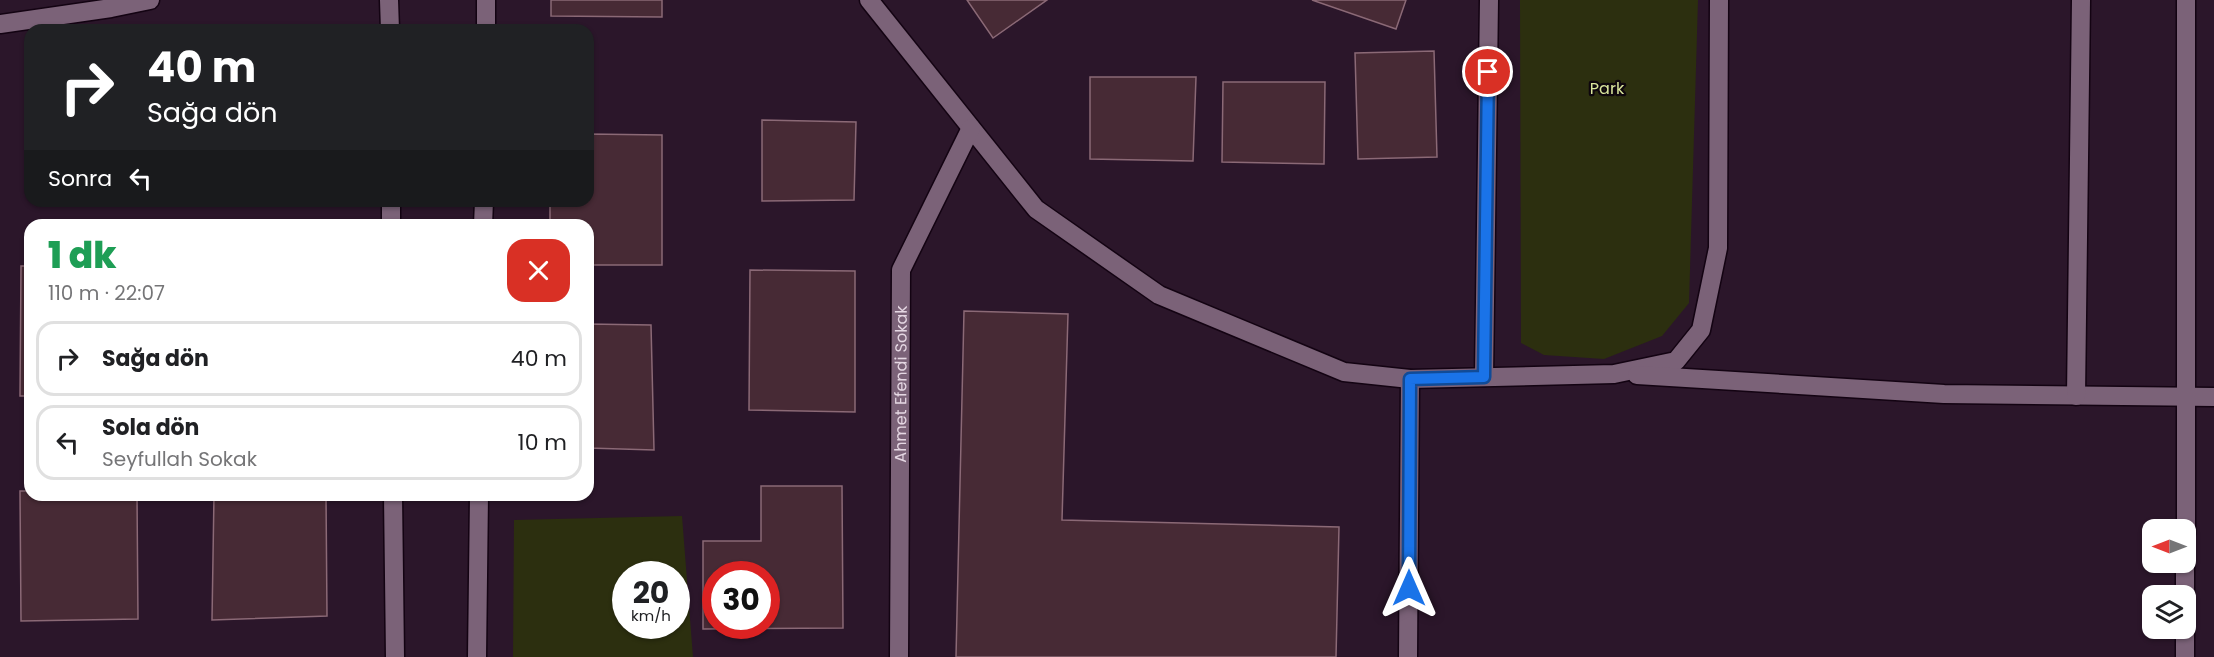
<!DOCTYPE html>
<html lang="tr">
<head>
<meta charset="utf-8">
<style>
	:root { --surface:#fff; --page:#f6f6f6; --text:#202124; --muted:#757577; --line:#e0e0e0 }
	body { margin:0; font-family:Poppins,sans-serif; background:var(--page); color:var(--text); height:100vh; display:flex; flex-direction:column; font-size:22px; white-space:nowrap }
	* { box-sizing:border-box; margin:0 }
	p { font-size:20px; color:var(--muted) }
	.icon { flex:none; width:33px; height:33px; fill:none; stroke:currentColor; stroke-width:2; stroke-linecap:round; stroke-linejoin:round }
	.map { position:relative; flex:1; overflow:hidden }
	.panel { position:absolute; left:24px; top:219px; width:570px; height:282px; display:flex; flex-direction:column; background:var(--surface); border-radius:18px; box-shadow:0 2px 4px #0004 }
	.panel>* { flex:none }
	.guide { position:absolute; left:24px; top:24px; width:570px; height:183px; border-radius:18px; box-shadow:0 2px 4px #0004; background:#202124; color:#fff; overflow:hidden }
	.needle { width:39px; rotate:270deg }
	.controls { position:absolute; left:2142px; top:519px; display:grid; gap:12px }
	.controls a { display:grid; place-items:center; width:54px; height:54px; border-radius:12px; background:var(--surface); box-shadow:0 2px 4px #0004; font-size:30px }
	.speed { position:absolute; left:612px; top:561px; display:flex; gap:12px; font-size:30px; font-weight:700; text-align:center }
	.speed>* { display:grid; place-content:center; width:78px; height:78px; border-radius:50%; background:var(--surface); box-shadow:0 2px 4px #0004; line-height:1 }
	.speed small { font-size:15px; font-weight:400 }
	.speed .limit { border:9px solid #d22; background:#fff; color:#111 }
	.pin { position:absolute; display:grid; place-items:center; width:51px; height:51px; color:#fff; margin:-26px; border:3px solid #fff; border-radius:50%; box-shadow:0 2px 6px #0007 }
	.me { position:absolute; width:66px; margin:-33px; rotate:0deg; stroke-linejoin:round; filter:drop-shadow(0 0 4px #0008) }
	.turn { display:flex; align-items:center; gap:21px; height:126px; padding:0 24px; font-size:27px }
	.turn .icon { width:78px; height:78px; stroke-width:2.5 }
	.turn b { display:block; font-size:42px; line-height:51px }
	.then { display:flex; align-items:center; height:57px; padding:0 24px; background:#0003; gap:12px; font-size:22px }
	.round { display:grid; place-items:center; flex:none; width:63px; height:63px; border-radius:18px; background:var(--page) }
	.summary { display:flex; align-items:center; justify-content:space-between; height:102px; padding:0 24px }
	h1 { font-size:36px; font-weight:800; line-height:45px; color:#1e9e55 }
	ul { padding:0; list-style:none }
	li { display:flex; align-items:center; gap:18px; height:75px; margin:0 12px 9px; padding:0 12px; border:3px solid var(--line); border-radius:18px }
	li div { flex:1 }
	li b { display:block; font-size:22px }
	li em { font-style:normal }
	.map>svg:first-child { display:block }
	.green { fill:#2c2f0f; fill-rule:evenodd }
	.building { fill:#472a35; stroke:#8b6976; stroke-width:1.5; fill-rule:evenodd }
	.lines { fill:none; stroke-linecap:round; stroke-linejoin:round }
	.street-casing { stroke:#130312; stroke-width:21 }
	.street { stroke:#7b6278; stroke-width:18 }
	.route-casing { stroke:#114b97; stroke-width:15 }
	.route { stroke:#1a73e8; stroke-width:10 }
	.labels { text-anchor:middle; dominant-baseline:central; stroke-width:4.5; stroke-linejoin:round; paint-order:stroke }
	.park-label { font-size:16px; fill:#dae59c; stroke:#0e060d }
	.street-label { font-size:16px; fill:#e5d7e3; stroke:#0e060d }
</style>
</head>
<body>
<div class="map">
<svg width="2214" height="657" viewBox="0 0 2214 657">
	<rect width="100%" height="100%" fill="#2b162a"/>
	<!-- green -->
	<g class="green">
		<polygon points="1520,0 1698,0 1689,303 1662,336 1604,359 1544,355 1521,343"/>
		<path d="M682 516 693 657H513L514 520ZM626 574H676V626H626Z"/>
	</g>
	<!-- building -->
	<g class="building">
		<polygon points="551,0 662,0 662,17 551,16"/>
		<polygon points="967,0 1047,0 993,38"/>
		<polygon points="1312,0 1406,0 1396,29"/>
		<polygon points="1434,51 1437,157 1358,159 1355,53"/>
		<polygon points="1090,77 1196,77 1193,161 1090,159"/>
		<polygon points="1223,82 1325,82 1324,164 1222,162"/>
		<polygon points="762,120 856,122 854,200 762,201"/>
		<polygon points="588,134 662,135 662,265 588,265 588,225 550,225 550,201 588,201"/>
		<polygon points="21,266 30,266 30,396 20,396"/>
		<polygon points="750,270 855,271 855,412 749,410"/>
		<polygon points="964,311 1068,314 1062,520 1339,527 1336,657 956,657"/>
		<polygon points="588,324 651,325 654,450 588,448"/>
		<path d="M761 486H842L843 628 703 629V541H761ZM716 574H766V626H716Z"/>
		<polygon points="20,491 30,491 30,495 137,495 138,619 21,621"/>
		<polygon points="214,495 326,495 327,616 212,620"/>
	</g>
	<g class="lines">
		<!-- street casing -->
		<g class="street-casing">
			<g id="street">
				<polyline points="389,0 390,30"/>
				<polyline points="869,0 1036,209 1159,295 1344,372 1410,379 1614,374 1676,361 1701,330 1718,248 1719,0"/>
				<polyline points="0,24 111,8 150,0"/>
				<polyline points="486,30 486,0"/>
				<polyline points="391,201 391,225"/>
				<polyline points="483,225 484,201"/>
				<polyline points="1637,375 1944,394 2214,397"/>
				<polyline points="1484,377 1489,0"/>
				<polyline points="2076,396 2081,0"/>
				<polyline points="393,495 395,657"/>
				<polyline points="2186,534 2186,0"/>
				<polyline points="2185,596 2185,562"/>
				<polyline points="477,657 479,495"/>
				<path id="s1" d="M899 657 901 270 971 128"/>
				<polyline points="1408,657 1410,379"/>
				<polyline points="2185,657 2185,628"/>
			</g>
		</g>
		<!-- street -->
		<use href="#street" class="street"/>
	</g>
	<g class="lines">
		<!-- route casing -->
		<g class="route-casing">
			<polyline id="route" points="1409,588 1410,379 1484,377 1488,72"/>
		</g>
		<!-- route -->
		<use href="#route" class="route"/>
	</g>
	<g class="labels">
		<!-- park labels -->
		<g class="park-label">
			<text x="1607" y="88">Park</text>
		</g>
		<!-- street labels -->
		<g class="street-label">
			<text stroke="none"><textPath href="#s1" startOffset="273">Ahmet Efendi Sokak</textPath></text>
		</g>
	</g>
</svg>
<div class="controls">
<a><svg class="needle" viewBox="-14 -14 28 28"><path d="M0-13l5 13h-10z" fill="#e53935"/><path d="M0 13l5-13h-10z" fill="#757577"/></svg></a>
<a><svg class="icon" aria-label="layers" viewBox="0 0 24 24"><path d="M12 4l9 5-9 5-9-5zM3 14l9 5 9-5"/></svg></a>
</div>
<div class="speed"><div>20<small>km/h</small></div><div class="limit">30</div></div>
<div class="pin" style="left:1488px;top:72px;background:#d93025"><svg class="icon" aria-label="arrive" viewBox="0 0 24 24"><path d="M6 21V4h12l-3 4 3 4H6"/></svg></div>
<svg class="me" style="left:1409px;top:588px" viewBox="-20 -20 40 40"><path d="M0-17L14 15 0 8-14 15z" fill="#1a73e8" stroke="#fff" stroke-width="4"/></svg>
<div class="guide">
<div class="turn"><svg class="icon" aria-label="right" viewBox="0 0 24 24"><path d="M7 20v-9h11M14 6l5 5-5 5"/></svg><div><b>40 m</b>Sağa dön</div></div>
<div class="then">Sonra<svg class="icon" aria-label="left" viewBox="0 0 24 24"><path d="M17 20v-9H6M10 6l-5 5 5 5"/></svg></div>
</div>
<section class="panel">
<div class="summary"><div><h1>1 dk</h1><p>110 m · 22:07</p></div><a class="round" style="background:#d93025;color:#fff"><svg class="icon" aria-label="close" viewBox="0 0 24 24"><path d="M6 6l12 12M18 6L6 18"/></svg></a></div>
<ul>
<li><svg class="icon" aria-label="right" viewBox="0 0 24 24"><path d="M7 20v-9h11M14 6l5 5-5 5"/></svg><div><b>Sağa dön</b></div><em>40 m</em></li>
<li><svg class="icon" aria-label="left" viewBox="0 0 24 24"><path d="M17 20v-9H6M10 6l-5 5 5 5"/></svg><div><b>Sola dön</b><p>Seyfullah Sokak</p></div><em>10 m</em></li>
</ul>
</section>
</div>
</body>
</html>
